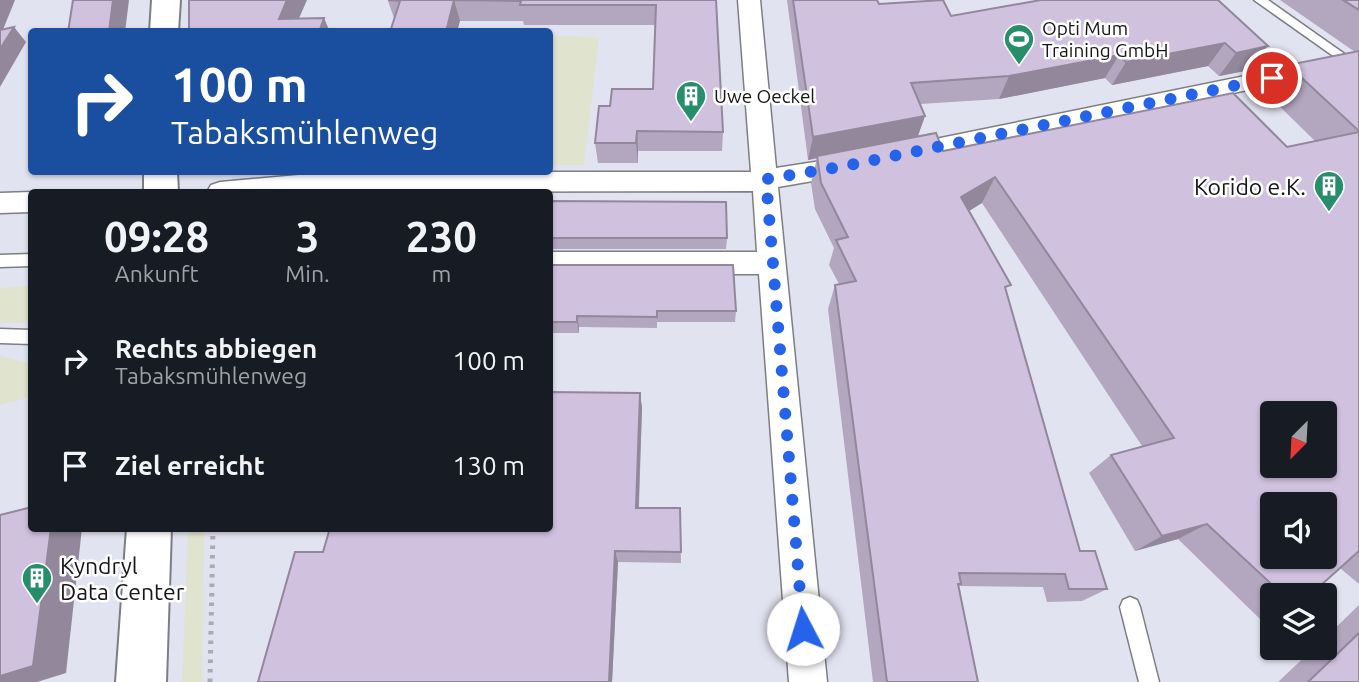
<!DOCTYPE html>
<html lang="de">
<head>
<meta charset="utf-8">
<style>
	:root { --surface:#171b24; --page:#20242c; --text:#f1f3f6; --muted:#9ea1a6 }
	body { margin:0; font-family:Ubuntu,sans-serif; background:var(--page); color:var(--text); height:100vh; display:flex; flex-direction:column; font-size:26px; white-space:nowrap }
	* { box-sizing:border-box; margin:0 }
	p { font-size:23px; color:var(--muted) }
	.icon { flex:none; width:38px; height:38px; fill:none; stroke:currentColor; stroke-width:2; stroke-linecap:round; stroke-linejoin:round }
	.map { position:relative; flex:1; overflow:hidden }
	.drawer { position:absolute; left:28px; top:189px; width:525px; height:343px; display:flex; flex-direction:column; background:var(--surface); border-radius:7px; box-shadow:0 2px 5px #0004 }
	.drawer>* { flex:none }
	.guide { position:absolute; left:28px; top:28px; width:525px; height:147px; border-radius:7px; box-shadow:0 2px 5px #0004; background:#1a4fa0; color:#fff; overflow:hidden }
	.needle { width:46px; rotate:204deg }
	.fabs { position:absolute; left:1260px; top:401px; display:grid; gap:14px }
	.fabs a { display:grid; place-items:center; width:77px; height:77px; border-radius:7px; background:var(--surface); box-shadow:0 2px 5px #0004; font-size:35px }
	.pin { position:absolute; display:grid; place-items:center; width:60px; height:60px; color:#fff; margin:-30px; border:4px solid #fff; border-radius:50%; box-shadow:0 2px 7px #0007 }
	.me { position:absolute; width:77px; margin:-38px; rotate:355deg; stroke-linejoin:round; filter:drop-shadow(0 0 5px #0008) }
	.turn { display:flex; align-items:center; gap:24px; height:147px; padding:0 28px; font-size:32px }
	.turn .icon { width:91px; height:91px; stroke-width:2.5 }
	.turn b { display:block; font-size:49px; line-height:60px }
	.eta { display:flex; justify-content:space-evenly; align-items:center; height:119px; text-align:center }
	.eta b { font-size:42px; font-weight:700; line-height:49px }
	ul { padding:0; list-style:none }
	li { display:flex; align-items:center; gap:21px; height:105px; padding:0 28px }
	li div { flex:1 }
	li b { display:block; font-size:26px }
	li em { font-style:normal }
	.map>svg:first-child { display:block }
	.built { fill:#e2e3f0; fill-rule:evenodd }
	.green { fill:#e0e3cd }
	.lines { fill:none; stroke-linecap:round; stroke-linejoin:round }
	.service-casing { stroke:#7d7e83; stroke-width:3 }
	.minor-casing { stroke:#7d7e83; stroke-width:3 }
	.secondary-casing { stroke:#7d7e83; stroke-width:4 }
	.path { stroke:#aaaaaf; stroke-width:5; stroke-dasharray:3.5 6; stroke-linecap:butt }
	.service { fill:#fff; fill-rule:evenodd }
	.minor { fill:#fff; fill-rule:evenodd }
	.secondary { fill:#fff; fill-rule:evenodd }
	.wall { fill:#b3a6bf }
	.shaded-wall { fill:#92879b }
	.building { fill:#d0c1de; stroke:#92879b; stroke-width:2; fill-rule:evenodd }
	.route { stroke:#2563eb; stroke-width:12; stroke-dasharray:0 21.6 }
	.labels { text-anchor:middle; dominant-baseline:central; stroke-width:5; stroke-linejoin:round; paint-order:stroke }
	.far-poi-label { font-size:19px; fill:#161618; stroke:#fff; text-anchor:start }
	.poi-label { font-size:23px; fill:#161618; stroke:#fff; text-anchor:end }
</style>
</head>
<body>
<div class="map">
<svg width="1359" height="682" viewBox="0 0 1359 682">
	<rect width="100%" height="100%" fill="#eeeff5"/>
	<!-- built -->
	<path class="built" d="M0 0H1359V682H0ZM32 32H550V172H32ZM32 192H550V528H32ZM1272 413H1325V466H1272ZM1272 504H1325V556H1272ZM1272 595H1325V648H1272Z"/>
	<!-- green -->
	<g class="green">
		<polygon points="550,36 599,37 584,165 550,165"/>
		<polygon points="31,286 31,323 0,323 0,288"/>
		<polygon points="0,356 31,364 31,397 0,405"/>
		<polygon points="188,529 204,529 202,682 182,682"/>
	</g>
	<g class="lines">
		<!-- service casing -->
		<g class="service-casing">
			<g id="service">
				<polygon points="1254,0 1268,0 1356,62 1354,65 1346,65"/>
				<polygon points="1242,42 1246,43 1276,75 1276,81 1268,81 1238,49 1236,46"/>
				<polygon points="32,254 32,266 0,267 0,255"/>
				<polygon points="0,329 32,330 32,344 0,343"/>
				<polygon points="1130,597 1137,600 1140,607 1159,682 1139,682 1120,607 1123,600"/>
			</g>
		</g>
		<!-- minor casing -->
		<g class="minor-casing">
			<g id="minor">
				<polygon points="738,0 760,0 776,168 853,156 862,159 866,165 862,171 853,174 778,187 827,682 789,682 759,274 550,274 550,252 757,252 753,191 207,192 211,185 220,182 332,172 751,172"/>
				<polygon points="1319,61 1327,63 1330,68 1327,73 901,164 892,161 888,155 892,149 901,146"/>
				<polygon points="32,192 32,212 0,213 0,193"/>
			</g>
		</g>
		<!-- secondary casing -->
		<g class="secondary-casing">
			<g id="secondary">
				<polygon points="152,0 180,0 178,32 150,32"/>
				<polygon points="144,172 177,172 178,192 144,192"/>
				<polygon points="127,528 171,528 166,682 116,682"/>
			</g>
		</g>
		<!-- path -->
		<polyline class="path" points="210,682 213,528"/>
		<!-- service -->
		<use href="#service" class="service"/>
		<!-- minor -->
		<use href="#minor" class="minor"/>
		<!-- secondary -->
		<use href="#secondary" class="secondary"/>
	</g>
	<!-- wall -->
	<g class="wall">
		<polygon points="716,0 723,132 722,151 638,151 638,163 598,163 595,143 610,106 653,89 655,25 524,25 523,21 460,21 394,18 388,1"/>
		<polygon points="787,0 877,0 879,4 951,16 1037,1 1036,0 1218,0 1250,70 1219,76 1208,66 1112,85 1105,78 999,99 920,104 925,116 918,136 943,151 1287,147 1315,141 1265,92 1288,65 1355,52 1280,0 1359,0 1359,584 1340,568 1310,595 1272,595 1272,615 1260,619 1178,539 1135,551 1089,473 1111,455 1142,446 982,203 969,211 1006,292 1080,551 1107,589 1082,601 1047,602 1043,587 959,586 978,682 873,682 828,309 835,285 839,284 829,265 834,248 815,209 811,183 817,158 808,160"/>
		<polygon points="550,201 727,238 726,249 550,249 550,254"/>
		<polygon points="550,265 736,311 735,322 657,322 657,328 579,327 579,333 550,333"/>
		<polygon points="640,393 642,408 639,508 680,508 681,563 618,562 612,682 258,682 323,552 550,528"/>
		<polygon points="1359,605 1359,682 1278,682 1314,648 1325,648 1325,638"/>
	</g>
	<!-- shaded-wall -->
	<g class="shaded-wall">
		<polygon points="0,0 15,0 0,37"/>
		<polygon points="113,0 129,0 125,32 109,32"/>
		<polygon points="287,0 307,0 293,32 279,19"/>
		<polygon points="454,0 460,21 457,32 446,32"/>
		<polygon points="324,18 330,32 319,32"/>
		<polygon points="14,27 26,42 0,87 0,49"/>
		<polygon points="1225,43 1208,66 1112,85 1126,62"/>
		<polygon points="1268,46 1250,70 1219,76 1236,53"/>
		<polygon points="1119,55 1105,78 999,99 1009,76"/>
		<polygon points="925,116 917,138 808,160 813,137"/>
		<polygon points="637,131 638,151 638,163 636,143"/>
		<polygon points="995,177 982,203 949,223 961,197"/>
		<polygon points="577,316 579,327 579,333 577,322"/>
		<polygon points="640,393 642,408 638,520 636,508"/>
		<polygon points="1207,524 1178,539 1135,551 1162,536"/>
		<polygon points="51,528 82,528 66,673 37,682 0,682 0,676"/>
		<polygon points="615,551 618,562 612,682 609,682"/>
	</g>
	<!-- building -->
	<g class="building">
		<polygon points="73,0 113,0 109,32 68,32"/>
		<polygon points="189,0 287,0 279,19 324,18 319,32 189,32"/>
		<polygon points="388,0 716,0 723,132 637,131 636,143 595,143 599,106 610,106 612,89 653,89 656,5 520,5 521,1 454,0 446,32 390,32 400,1"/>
		<polygon points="793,0 877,0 879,4 943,0 951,16 1041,0 1218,0 1268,46 1236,53 1225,43 1126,62 1119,55 1009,76 911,83 925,116 813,137"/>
		<polygon points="1343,0 1359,0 1359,10"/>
		<polygon points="14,27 0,49 0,30"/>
		<polygon points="1359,51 1359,131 1288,65"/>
		<path d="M1233 93 1287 147 1359 132V551L1310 595H1283L1207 524 1162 536 1111 455 1174 438 995 177 961 197 1011 285 1005 287 1080 551H1095L1107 589H1069L1065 574 959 573 961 584H958L978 682H887L835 285 856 281 836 240 848 237 821 183 817 156 936 133 943 151ZM1272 413H1325V466H1272ZM1272 504H1325V556H1272Z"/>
		<polygon points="550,201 726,202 727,238 550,238"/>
		<polygon points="550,265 733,265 736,311 657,311 657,317 577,316 577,322 550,322"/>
		<polygon points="550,392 640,393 636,508 680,508 681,552 615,551 609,682 258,682 295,552 323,552 330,528 550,528"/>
		<polygon points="32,507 32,528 51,528 33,666 0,676 0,515"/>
		<polygon points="1359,633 1359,682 1308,682"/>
	</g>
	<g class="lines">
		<!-- route -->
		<polyline class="route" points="803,629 766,179 840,167 1272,78"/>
	</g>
	<!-- icons -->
	<defs>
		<g id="stadium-pin" transform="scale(1.575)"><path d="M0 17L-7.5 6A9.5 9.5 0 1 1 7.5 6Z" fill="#268e6a" stroke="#fff"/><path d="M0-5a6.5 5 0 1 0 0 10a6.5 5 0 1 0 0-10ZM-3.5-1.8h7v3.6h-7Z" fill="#fff"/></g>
		<g id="building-pin" transform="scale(1.575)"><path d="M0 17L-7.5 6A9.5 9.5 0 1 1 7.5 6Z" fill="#268e6a" stroke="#fff"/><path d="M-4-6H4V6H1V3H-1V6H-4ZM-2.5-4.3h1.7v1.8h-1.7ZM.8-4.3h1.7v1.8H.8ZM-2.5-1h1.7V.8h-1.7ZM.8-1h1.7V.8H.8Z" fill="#fff"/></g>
	</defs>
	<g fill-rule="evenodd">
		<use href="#stadium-pin" x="1019" y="39"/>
		<use href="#building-pin" x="691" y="96"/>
		<use href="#building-pin" x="1329" y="186"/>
		<use href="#building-pin" x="37" y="578"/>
	</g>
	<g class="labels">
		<!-- far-poi labels -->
		<g class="far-poi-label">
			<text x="1042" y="28">Opti Mum<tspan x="1042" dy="22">Training GmbH</tspan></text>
			<text x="714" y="96">Uwe Oeckel</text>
		</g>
		<!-- poi labels -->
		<g class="poi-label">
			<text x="1306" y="186">Korido e.K.</text>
			<text x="60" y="565" text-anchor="start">Kyndryl<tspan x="60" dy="26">Data Center</tspan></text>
		</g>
	</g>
</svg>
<div class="fabs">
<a><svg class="needle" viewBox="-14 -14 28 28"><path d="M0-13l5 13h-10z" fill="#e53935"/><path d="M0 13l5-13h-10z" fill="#9ea1a6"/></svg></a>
<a><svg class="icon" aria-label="sound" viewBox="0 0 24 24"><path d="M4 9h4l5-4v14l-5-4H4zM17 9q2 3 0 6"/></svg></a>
<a><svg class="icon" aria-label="layers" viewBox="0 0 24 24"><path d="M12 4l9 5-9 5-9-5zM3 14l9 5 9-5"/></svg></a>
</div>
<div class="pin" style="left:1272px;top:78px;background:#d93025"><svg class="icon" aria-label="arrive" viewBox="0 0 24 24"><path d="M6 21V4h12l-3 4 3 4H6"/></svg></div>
<svg class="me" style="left:803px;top:629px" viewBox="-20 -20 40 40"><circle r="19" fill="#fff"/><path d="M0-13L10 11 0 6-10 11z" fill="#2563eb"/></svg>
<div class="guide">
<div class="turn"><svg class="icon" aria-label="right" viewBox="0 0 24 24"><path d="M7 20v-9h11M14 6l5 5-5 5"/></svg><div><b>100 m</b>Tabaksmühlenweg</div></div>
</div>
<section class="drawer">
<div class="eta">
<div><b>09:28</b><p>Ankunft</p></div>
<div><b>3</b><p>Min.</p></div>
<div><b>230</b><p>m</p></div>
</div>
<ul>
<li><svg class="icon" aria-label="right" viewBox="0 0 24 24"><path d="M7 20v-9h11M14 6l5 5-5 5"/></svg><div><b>Rechts abbiegen</b><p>Tabaksmühlenweg</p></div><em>100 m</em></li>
<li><svg class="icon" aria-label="arrive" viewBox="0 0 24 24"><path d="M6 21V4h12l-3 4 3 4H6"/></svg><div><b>Ziel erreicht</b></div><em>130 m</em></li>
</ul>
</section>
</div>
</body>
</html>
